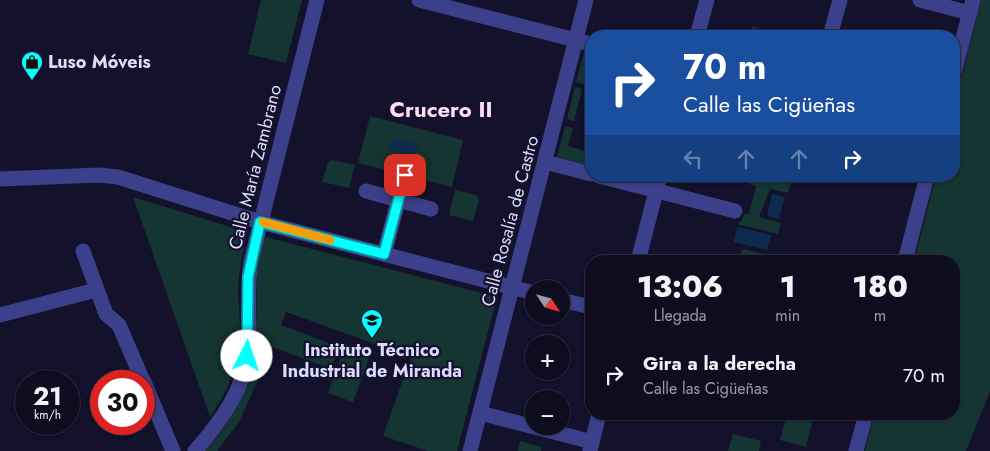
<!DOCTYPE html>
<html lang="es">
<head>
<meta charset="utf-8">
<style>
	:root { --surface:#0e0d20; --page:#171629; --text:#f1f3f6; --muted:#9b9ca5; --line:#2e2d3e }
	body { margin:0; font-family:Jost,sans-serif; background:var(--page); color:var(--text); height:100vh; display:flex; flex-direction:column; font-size:19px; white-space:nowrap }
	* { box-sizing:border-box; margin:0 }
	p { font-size:16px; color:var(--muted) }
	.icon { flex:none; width:28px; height:28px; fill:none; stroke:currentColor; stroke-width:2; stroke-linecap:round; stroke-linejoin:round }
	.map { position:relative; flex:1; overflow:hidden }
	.sheet { position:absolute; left:585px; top:255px; width:375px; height:165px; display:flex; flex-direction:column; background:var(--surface); border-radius:20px; box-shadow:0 1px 4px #0004,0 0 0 1px var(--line) }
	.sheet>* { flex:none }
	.guide { position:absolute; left:585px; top:30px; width:375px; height:152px; border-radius:20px; box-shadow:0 1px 4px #0004,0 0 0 1px var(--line); background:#1a4fa0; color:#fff; overflow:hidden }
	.needle { width:32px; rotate:126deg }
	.buttons { position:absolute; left:525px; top:280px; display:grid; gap:10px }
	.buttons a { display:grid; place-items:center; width:45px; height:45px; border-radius:50%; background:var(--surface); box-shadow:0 1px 4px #0004,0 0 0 1px var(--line); font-size:25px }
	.speed { position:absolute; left:15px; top:370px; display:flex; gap:10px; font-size:25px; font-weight:700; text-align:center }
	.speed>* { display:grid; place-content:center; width:65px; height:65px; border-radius:50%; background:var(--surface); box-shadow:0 1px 4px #0004,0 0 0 1px var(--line); line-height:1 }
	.speed small { font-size:12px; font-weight:400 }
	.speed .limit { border:8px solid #d22; background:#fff; color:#111 }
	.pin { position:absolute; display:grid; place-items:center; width:42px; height:42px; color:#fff; margin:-21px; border-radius:10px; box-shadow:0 2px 8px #0006 }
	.me { position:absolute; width:55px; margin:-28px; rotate:4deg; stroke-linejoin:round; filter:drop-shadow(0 0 4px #0008) }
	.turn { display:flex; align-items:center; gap:18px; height:105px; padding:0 15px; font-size:22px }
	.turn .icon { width:65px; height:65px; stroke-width:2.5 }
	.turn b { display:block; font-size:35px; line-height:42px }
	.lanes { display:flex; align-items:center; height:48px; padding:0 15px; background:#0003; justify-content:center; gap:25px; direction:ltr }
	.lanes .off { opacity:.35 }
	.eta { display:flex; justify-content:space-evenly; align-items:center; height:85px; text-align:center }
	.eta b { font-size:30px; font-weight:800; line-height:35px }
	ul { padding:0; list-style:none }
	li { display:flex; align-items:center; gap:15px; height:70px; padding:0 15px }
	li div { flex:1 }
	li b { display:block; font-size:19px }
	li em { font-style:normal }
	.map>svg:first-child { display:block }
	.green { fill:#143531 }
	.water { fill:#0d2b4e }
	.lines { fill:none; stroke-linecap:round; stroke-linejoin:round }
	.minor { stroke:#3c408a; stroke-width:15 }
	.route-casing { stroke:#05a5a6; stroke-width:12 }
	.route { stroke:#07feff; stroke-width:9 }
	.slow { stroke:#f59e0b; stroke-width:9 }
	.labels { text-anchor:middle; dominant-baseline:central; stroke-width:4.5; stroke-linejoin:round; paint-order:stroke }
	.poi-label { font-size:18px; font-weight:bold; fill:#dcdbff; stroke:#13112b; text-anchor:start }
	.street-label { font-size:18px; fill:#dcdbff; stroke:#13112b }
	.district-label { font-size:22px; font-weight:bold; fill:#ffddf6; stroke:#13112b }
</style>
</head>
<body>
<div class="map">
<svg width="990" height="451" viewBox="0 0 990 451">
	<rect width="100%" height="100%" fill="#13112b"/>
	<!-- green -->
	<g class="green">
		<polygon points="261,0 302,0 286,63 248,54"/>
		<polygon points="981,0 990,0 990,391 966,451 865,451 874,414 954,414 954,261 914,261 936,176 954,176 954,107"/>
		<polygon points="584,53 591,55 591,63 589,63 584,84 576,82"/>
		<polygon points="575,87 582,89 574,121 567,119"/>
		<polygon points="370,116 463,140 452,187 358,163"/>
		<polygon points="565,126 573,128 568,146 591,153 591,166 557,157"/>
		<polygon points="332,160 355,165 349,188 322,182 328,162"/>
		<polygon points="750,176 778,176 792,180 788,193 770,189 759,217 781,223 778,234 737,224 742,220 744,214 749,214 756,186 749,184"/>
		<polygon points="455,190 476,195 479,200 473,221 449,215"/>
		<path d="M133 197 247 232C243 251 239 270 238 289 238 302 240 315 240 328 240 362 229 390 210 417Z"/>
		<path d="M266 237 497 297 457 451H428L383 436 411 357 286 312 281 325 339 347 331 369 273 347 239 422 217 451H205C237 416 256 379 257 331 258 307 252 257 266 237Z"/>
		<polygon points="742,249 761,253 759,261 739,258"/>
		<polygon points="346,344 371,353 353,402 328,393"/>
		<polygon points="787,414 813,418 806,447 780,440"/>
		<polygon points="733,434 761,441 759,451 728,451"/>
		<polygon points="520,441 542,447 541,451 518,451"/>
	</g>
	<!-- water -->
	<g class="water">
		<polygon points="752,26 775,33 775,35 778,36 749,36"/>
		<polygon points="392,138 418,144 415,156 389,150"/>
		<polygon points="772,194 785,197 779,219 767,216"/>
		<polygon points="737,227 771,235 767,250 734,242"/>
	</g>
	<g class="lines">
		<!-- minor -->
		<g class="minor">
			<polyline points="419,0 591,44"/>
			<polyline points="920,0 970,13"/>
			<polyline points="697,36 707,0"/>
			<polyline points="830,36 840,0"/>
			<polyline points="954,73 973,0"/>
			<polyline points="553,164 591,174"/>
			<polyline points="599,176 735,211"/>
			<polyline points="0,179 99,175 118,177 260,222 534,293"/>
			<polyline points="366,191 431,209"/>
			<polyline points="83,251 106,314 119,325 143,381"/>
			<polyline points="384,254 405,175"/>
			<polyline points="638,261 660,176"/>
			<polyline points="905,261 927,176"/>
			<polyline points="561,300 591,307"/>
			<polyline points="0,315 96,290"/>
			<polyline points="144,382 173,451"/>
			<polyline points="488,415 585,440"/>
			<path d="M195 451C223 419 247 386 249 342 250 315 246 289 251 261L317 0"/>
			<polyline points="470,451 586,0"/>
			<polyline points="590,451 599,414"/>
			<polyline points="856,451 866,414"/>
		</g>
	</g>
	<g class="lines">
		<!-- route casing -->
		<g class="route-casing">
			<polyline id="route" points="247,356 248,277 260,222 384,254 405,175"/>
		</g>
		<!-- route -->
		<use href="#route" class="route"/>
		<!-- slow -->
		<polyline class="slow" points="263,222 330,240"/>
	</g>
	<!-- icons -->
	<defs>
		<g id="shop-pin" transform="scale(1.125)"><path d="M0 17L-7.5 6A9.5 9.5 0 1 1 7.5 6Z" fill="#07feff" stroke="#13112b"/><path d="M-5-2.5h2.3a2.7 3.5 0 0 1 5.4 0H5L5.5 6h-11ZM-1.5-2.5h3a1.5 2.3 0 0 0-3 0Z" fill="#111"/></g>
		<g id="university-pin" transform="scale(1.125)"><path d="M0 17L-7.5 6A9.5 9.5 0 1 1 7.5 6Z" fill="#07feff" stroke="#13112b"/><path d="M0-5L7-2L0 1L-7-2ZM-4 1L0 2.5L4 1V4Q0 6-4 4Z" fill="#111"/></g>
	</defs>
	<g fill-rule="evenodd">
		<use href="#shop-pin" x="32" y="62"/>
		<use href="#university-pin" x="372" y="320"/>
	</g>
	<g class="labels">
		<!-- poi labels -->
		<g class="poi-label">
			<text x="48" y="62">Luso Móveis</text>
			<text x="372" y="350" text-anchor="middle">Instituto Técnico<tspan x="372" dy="21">Industrial de Miranda</tspan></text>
		</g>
		<!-- street labels -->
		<g class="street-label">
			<text transform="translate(255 167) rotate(-76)">Calle María Zambrano</text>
			<text transform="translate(510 221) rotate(-75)">Calle Rosalía de Castro</text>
		</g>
		<!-- district labels -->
		<g class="district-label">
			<text x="441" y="109">Crucero II</text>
		</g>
	</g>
</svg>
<div class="buttons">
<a><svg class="needle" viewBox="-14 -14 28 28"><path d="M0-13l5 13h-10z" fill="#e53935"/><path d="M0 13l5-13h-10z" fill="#9b9ca5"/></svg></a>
<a>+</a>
<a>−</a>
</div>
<div class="speed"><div>21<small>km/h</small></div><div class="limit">30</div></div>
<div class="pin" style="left:405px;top:175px;background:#d93025"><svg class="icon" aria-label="arrive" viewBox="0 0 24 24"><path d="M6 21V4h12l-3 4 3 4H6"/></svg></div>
<svg class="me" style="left:247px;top:356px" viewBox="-20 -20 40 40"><circle r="19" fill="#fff"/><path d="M0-13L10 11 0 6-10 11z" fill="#07feff"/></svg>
<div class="guide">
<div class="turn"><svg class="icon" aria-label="right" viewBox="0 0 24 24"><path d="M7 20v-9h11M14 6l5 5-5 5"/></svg><div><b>70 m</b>Calle las Cigüeñas</div></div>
<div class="lanes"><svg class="icon off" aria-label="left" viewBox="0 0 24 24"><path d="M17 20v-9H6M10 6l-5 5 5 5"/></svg><svg class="icon off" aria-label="ahead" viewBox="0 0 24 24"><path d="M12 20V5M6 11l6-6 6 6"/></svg><svg class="icon off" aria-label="ahead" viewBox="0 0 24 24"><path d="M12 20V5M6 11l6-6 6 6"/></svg><svg class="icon" aria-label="right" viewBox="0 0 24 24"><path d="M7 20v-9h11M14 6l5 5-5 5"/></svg></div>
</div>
<section class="sheet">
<div class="eta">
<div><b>13:06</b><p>Llegada</p></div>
<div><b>1</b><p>min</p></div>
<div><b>180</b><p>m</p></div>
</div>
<ul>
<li><svg class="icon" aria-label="right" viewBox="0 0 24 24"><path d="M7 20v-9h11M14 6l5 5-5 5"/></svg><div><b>Gira a la derecha</b><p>Calle las Cigüeñas</p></div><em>70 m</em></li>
</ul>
</section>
</div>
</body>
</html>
